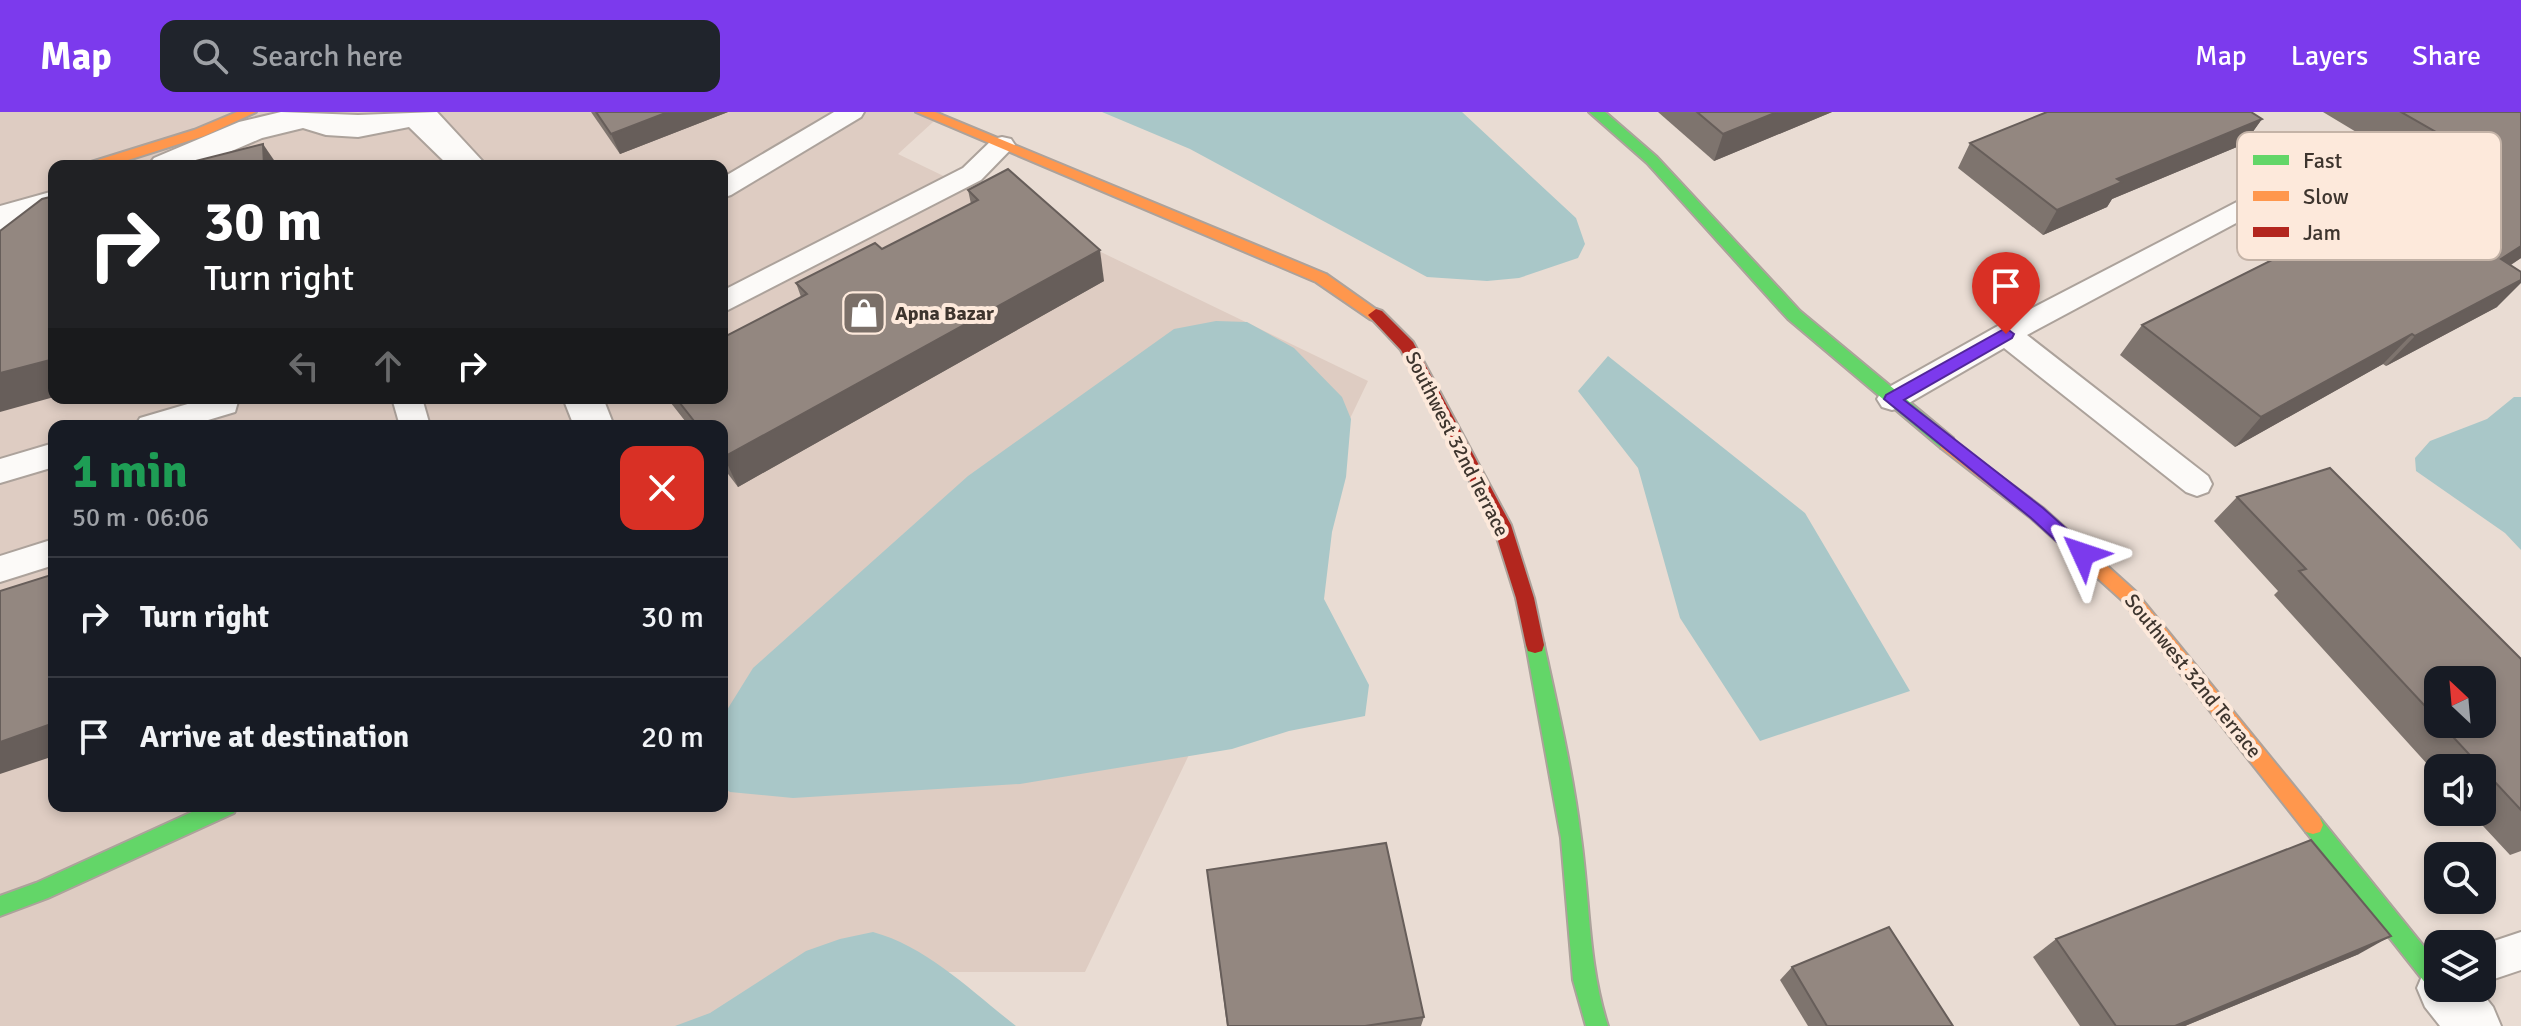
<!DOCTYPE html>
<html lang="en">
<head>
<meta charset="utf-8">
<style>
	:root { --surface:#171b24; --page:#20242c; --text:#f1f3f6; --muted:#9ea1a6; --line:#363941; --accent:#7c3aed }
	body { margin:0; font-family:Signika,sans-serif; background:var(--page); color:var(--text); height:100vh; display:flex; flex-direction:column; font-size:30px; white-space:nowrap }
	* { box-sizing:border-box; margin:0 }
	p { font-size:26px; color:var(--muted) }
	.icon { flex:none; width:44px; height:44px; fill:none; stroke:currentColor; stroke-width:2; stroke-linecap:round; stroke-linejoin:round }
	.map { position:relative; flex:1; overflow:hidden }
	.side { position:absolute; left:48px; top:308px; width:680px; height:392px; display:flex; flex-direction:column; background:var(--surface); border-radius:16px; box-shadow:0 4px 12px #0003 }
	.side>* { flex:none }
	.hud { position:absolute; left:48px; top:48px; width:680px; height:244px; border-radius:16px; box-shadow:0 4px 12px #0003; background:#202124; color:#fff; overflow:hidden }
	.needle { width:52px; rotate:334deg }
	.fabs { position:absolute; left:2424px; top:554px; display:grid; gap:16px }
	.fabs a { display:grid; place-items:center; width:72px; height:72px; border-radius:16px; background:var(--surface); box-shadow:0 4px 12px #0003; font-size:40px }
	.pin { position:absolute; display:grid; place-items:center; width:68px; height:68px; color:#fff; margin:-82px -34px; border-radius:50% 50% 50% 0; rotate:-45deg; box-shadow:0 0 8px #0007 }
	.pin .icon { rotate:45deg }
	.me { position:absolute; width:88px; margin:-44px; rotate:312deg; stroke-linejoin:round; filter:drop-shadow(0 0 6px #0008) }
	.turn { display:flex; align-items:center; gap:28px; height:168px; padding:0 24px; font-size:36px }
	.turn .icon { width:104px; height:104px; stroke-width:2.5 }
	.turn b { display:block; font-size:56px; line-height:68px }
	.lanes { display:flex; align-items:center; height:76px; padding:0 24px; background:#0003; justify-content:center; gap:40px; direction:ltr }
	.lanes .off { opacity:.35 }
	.round { display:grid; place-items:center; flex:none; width:84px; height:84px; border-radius:16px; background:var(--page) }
	.overview { display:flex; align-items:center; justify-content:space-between; height:136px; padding:0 24px }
	h1 { font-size:48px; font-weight:800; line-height:60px; color:#1e9e55 }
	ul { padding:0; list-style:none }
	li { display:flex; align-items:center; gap:24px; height:120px; padding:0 24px; border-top:2px solid var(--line) }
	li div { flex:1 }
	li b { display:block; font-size:30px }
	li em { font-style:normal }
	header { display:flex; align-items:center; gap:48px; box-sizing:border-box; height:112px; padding:0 40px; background:var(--accent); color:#fff }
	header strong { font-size:38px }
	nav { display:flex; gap:44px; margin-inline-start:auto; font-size:28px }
	.search { width:560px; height:72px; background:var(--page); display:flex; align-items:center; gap:20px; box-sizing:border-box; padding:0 28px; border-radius:16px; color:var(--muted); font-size:30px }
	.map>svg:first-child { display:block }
	.commercial { fill:#deccc2; fill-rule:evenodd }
	.water { fill:#a9c7c8 }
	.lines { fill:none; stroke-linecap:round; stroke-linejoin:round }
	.lane-casing { stroke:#aca29b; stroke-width:4 }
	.street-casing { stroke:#aca29b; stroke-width:4 }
	.fast-casing { stroke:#aca29b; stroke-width:4 }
	.slow-casing { stroke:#aca29b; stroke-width:4 }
	.jam-casing { stroke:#aca29b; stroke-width:4 }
	.lane { fill:#fcfaf8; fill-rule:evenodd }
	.street { fill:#fcfaf8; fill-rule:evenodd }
	.fast { fill:#63d668; fill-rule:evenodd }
	.slow { fill:#ff974d; fill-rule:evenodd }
	.jam { fill:#b3261e; fill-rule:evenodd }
	.wall { fill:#7e746e; fill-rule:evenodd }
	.shaded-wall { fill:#675e5a }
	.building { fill:#938780; stroke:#675e5a; stroke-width:2 }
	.route { fill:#7c3aed; stroke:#51269a; stroke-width:2 }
	.labels { text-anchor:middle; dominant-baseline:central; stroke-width:8; stroke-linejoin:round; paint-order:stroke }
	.poi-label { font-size:20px; font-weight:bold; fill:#3e352e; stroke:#fde9db; text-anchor:start }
	.street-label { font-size:20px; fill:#3e352e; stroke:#fde9db }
	.key { fill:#fde9db; stroke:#c4b3a7; stroke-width:2 }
	.key-label { font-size:22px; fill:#3e352e }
</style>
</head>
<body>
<header>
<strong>Map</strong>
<div class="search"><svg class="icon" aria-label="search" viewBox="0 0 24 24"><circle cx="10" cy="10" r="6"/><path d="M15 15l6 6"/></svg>Search here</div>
<nav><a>Map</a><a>Layers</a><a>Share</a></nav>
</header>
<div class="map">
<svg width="2521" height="914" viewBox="0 0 2521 914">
	<rect width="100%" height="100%" fill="#e9dcd3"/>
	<!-- commercial -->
	<path class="commercial" d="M0 0H944L898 42 1368 269 1085 860H870V914H0ZM54 54H722V286H54ZM54 314H722V694H54Z"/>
	<!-- water -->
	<g class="water">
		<polygon points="1102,0 1462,0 1576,106 1585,132 1578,146 1519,166 1487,169 1427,165 1190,37"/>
		<polygon points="1216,209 1247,210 1294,236 1342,285 1351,307 1346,365 1332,420 1324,487 1369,573 1365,604 1289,619 1232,637 1020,672 793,686 730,680 722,675 722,606 753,556 968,364 1174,217"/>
		<polygon points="1608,244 1805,401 1910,579 1760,629 1680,506 1638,356 1578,279"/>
		<polygon points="2514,285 2521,285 2521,438 2505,421 2416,359 2415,346 2430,329 2487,307"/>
		<path d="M873 820C928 835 972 880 1016 914H675L710 901 806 839 840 827Z"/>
	</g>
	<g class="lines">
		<!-- lane casing -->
		<g class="lane-casing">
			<g id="lane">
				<polygon points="834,0 864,0 861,5 731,83 722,86 722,66"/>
				<polygon points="1002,25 1011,27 1015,33 981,68 722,201 722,179 963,56 993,27"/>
				<polygon points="2283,66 2292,69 2296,75 2292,81 2027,223 2208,364 2212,372 2208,380 2197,384 2186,380 2004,236 1902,295 1892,298 1882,295 1877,287 1882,279 1996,215"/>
				<polygon points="208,286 239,286 235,300 188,314 135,314 140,306"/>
				<polygon points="392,286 422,286 430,314 400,314"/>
				<polygon points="54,331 54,355 0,371 0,347"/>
				<polygon points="54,427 54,453 0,470 0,444"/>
				<polygon points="2521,820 2521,858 2482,871 2482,833"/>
			</g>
		</g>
		<!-- street casing -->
		<g class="street-casing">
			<g id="street">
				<polygon points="281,0 358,3 437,0 487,54 449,54 409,15 358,25 326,23 303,16 262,26 197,54 148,54 154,46 239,10"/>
				<polygon points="54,79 54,103 0,118 0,94"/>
				<polygon points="563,286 603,286 614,314 574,314"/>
				<polygon points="2438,852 2438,876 2478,876 2493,895 2501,914 2440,914 2425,895 2417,876 2425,857"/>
			</g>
		</g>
		<!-- fast casing -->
		<g class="fast-casing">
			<g id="fast">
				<polygon points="1589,0 1605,0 1657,45 1800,199 1953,326 1955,331 1953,336 1941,336 1788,207 1647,51"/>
				<path d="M1535 525 1542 527 1544 533C1558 597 1573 661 1581 726 1590 790 1588 852 1608 914H1586L1573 868 1561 726 1526 533 1528 527Z"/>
				<polygon points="205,694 237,694 234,701 48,786 0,804 0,784 36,771"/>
				<polygon points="2313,704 2320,706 2438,852 2438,876 2446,877 2438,880 2430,877 2306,720 2303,713 2306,706"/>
			</g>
		</g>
		<!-- slow casing -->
		<g class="slow-casing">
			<g id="slow">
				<polygon points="237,0 256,0 204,24 109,54 86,54 88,51 194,18"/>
				<polygon points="916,0 935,0 1326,162 1384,203 1376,209 1370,207 1316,170"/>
				<polygon points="1947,325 2043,396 2135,479 2320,706 2323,713 2320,720 2313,722 2306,720 2123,489 2031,406 1941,336 1939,331 1941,326"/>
			</g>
		</g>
		<!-- jam casing -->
		<g class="jam-casing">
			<polygon id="jam" points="1376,197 1382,199 1413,230 1511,413 1534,486 1544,533 1542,539 1535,541 1528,539 1526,533 1516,486 1493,413 1401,238 1368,203"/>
		</g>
		<!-- lane -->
		<use href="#lane" class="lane"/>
		<!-- street -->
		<use href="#street" class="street"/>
		<!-- fast -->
		<use href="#fast" class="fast"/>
		<!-- slow -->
		<use href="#slow" class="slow"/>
		<!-- jam -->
		<use href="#jam" class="jam"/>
	</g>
	<!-- wall -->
	<g class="wall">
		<polygon points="591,0 728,0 620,42"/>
		<polygon points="1658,0 1832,0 1714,49"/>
		<polygon points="2323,0 2521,0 2521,146 2511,153 2497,195 2386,254 2383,252 2235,335 2120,243 2142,213 2281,143 2289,134 2431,65"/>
		<polygon points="2262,7 2244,32 2112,87 2107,95 2043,123 1958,56 1970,31"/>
		<polygon points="968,78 1104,169 738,375 722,354 722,314 689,314 667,286 722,286 801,185 796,171 882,137 971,92"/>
		<path d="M2237 385 2521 547V739L2510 743 2470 700H2482V656H2438V664L2274 483 2278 479 2214 409ZM2438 568 2482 612H2438Z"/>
		<polygon points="1207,758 1424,905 1421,914 1227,914"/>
		<polygon points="2056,827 2359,842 2185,914 2080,914 2033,845"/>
		<polygon points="1792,855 1953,914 1808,914 1780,868"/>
	</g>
	<!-- shaded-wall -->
	<g class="shaded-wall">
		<polygon points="668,0 728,0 620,42 611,22"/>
		<polygon points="1777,0 1832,0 1714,49 1723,22"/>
		<polygon points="2262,7 2244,32 2112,87 2107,95 2043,123 2057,98 2117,67"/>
		<polygon points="263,32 278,54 264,54"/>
		<polygon points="2521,134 2521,146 2471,178 2501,147"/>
		<polygon points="1100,138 1104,169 738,375 724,345"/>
		<polygon points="2521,168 2521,171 2497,195 2386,254 2415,224"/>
		<polygon points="2412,222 2383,252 2235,335 2261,305"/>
		<polygon points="54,247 54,285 0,300 0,261"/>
		<polygon points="54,611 54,644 0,662 0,630"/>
		<polygon points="2391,824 2359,842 2185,914 2175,914"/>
	</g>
	<!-- building -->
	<g class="building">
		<polygon points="596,0 668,0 611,22"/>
		<polygon points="1697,0 1777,0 1723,22"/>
		<polygon points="2047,0 2251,0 2262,7 2117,67 2122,70 2057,98 1970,31"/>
		<polygon points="2401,0 2521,0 2521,134 2501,147 2521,160 2521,168 2415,224 2412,222 2261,305 2142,213 2294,137 2289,134 2476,43"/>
		<polygon points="263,32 264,54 176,54"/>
		<polygon points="1008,57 1100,138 724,345 722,343 722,314 698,314 676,286 722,286 722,226 807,182 796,171 875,131 882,137 978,88 968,78"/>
		<polygon points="54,84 54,247 0,261 0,119 42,87"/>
		<polygon points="2330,356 2521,547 2521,698 2441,612 2482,612 2482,568 2438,568 2438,608 2299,459 2306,457 2237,385"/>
		<polygon points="54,462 54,611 0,630 0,479"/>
		<polygon points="2311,728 2391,824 2175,914 2116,914 2056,827"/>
		<polygon points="1386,731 1424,905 1365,914 1228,914 1207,758"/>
		<polygon points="1889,815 1953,914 1827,914 1792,855"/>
	</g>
	<!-- route -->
	<polygon class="route" points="2006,216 2014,222 2012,226 1904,288 2043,396 2089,437 2092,442 2089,448 2077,448 2031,406 1884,287 1886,283"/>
	<!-- icons -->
	<defs>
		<g id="shop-square" transform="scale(2.3)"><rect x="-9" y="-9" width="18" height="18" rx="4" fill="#7a6f68" stroke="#fde9db"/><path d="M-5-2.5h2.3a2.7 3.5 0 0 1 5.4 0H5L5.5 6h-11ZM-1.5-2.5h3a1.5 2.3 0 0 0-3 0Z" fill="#fff"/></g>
	</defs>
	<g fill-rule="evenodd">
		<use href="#shop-square" x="864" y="201"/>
	</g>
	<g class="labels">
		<!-- poi labels -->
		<g class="poi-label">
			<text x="895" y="201">Apna Bazar</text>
		</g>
		<!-- street labels -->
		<g class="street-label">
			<text transform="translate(1457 332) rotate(63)">Southwest 32nd Terrace</text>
			<text transform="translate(2193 564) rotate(51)">Southwest 32nd Terrace</text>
		</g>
	</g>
	<!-- legend -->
	<rect x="2237" y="20" width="264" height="128" rx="12" class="key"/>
	<rect x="2253" y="43" width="36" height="10" fill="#63d668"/>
	<rect x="2253" y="79" width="36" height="10" fill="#ff974d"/>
	<rect x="2253" y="115" width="36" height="10" fill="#b3261e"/>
	<g class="key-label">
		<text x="2303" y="56">Fast</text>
		<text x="2303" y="92">Slow</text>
		<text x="2303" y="128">Jam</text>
	</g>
</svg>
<div class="fabs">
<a><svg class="needle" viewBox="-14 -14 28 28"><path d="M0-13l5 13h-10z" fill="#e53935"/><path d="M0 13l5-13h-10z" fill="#9ea1a6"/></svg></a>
<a><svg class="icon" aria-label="sound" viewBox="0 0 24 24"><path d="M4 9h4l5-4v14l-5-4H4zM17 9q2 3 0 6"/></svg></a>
<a><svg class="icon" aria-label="search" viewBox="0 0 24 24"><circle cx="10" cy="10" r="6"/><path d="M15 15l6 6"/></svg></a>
<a><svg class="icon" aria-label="layers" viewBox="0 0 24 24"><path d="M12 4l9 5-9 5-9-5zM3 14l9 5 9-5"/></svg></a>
</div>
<div class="pin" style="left:2006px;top:222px;background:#d93025"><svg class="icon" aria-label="arrive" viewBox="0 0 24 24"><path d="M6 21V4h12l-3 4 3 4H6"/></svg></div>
<svg class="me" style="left:2083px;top:442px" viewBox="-20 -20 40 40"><path d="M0-17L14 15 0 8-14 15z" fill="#7c3aed" stroke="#fff" stroke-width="4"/></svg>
<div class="hud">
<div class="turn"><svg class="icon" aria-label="right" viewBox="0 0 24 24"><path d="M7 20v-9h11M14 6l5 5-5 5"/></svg><div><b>30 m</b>Turn right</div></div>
<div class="lanes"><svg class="icon off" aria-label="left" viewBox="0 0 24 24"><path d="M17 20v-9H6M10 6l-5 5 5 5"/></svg><svg class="icon off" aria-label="ahead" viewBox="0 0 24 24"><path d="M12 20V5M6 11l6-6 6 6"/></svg><svg class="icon" aria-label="right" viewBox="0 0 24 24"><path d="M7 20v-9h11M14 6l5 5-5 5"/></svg></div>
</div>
<section class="side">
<div class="overview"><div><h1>1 min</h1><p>50 m · 06:06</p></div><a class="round" style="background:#d93025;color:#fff"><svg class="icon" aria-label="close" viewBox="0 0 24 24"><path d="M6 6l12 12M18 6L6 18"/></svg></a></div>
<ul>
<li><svg class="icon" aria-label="right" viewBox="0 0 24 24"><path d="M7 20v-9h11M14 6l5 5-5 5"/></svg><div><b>Turn right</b></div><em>30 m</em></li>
<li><svg class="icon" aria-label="arrive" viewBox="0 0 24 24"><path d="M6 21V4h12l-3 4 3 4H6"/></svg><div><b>Arrive at destination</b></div><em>20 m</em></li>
</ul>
</section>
</div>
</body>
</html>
